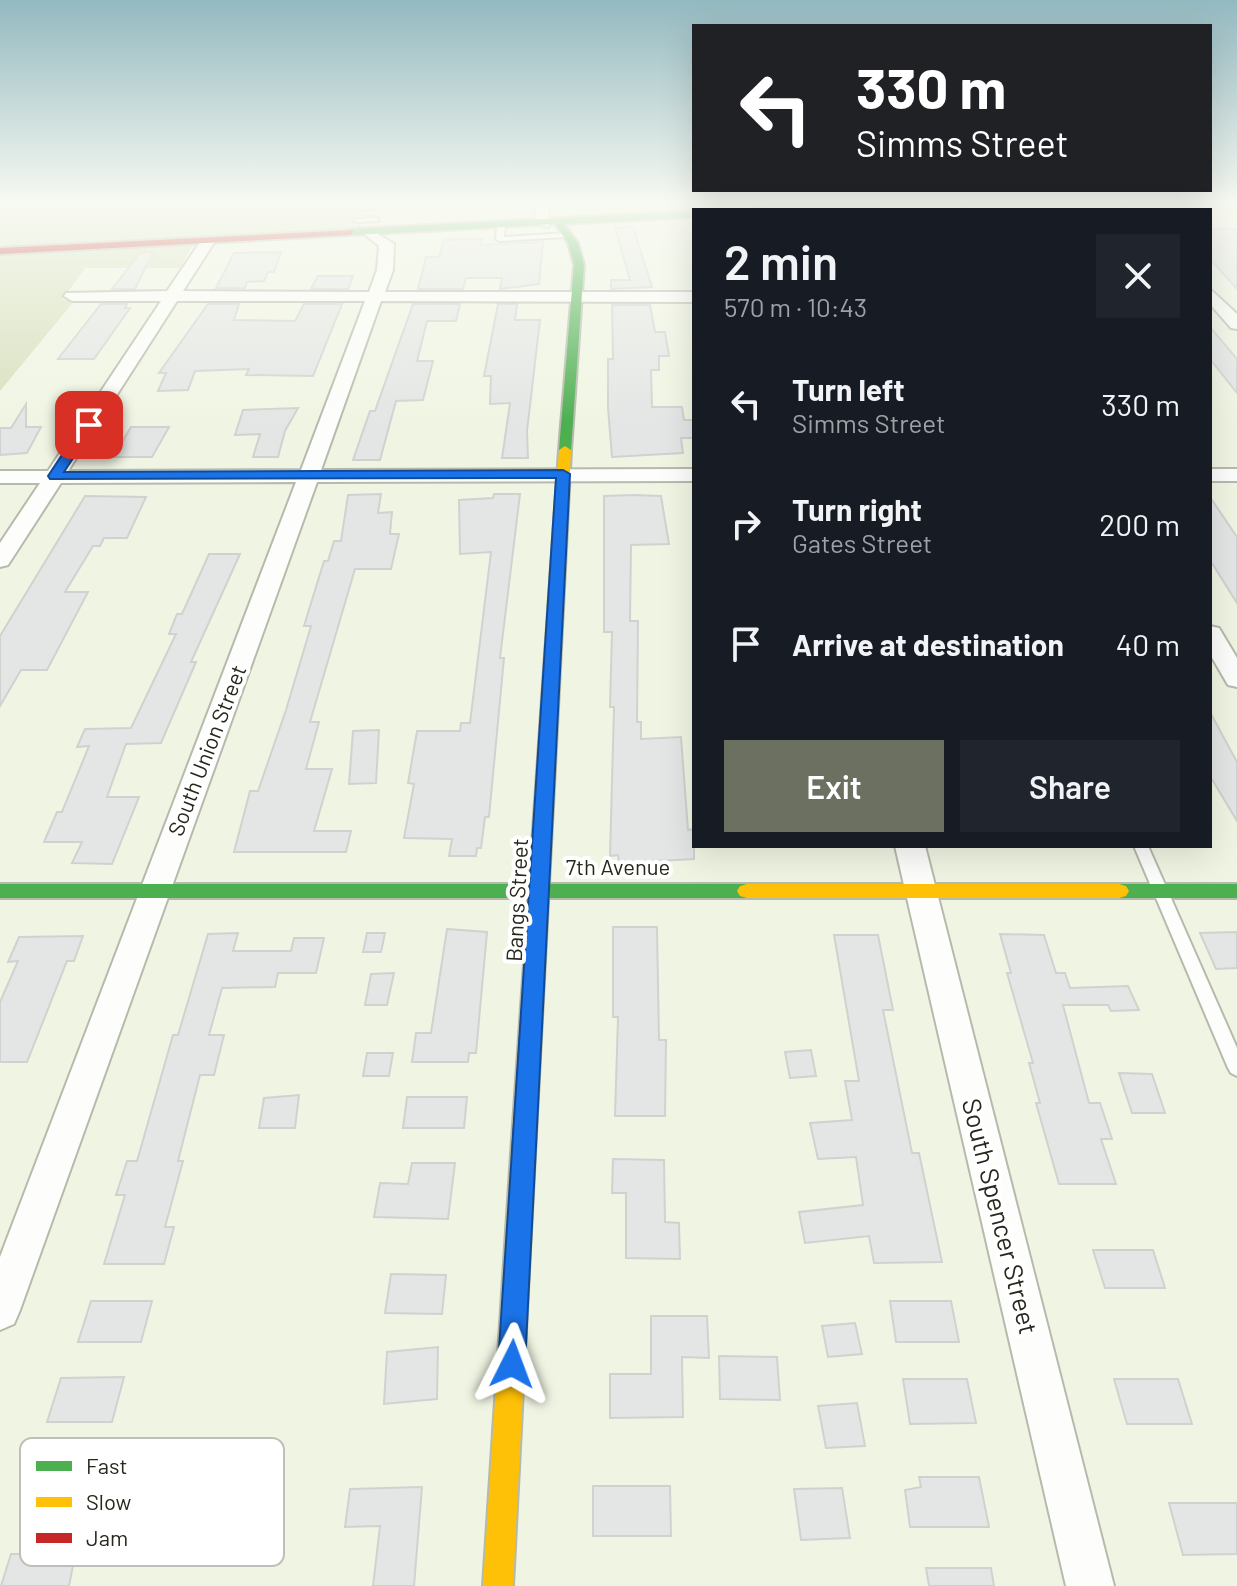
<!DOCTYPE html>
<html lang="en">
<head>
<meta charset="utf-8">
<style>
	:root { --surface:#171b24; --page:#20242c; --text:#f1f3f6; --muted:#9ea1a6; --accent:#6c7061 }
	body { margin:0; font-family:Barlow,sans-serif; background:var(--page); color:var(--text); height:100vh; display:flex; flex-direction:column; font-size:30px; white-space:nowrap }
	* { box-sizing:border-box; margin:0 }
	p { font-size:26px; color:var(--muted) }
	.icon { flex:none; width:44px; height:44px; fill:none; stroke:currentColor; stroke-width:2; stroke-linecap:round; stroke-linejoin:round }
	.map { position:relative; flex:1; overflow:hidden }
	.side { position:absolute; left:692px; top:208px; width:520px; height:640px; display:flex; flex-direction:column; background:var(--surface); border-radius:0px; box-shadow:0 8px 32px #0002 }
	.side>* { flex:none }
	.hud { position:absolute; left:692px; top:24px; width:520px; height:168px; border-radius:0px; box-shadow:0 8px 32px #0002; background:#202124; color:#fff; overflow:hidden }
	.pin { position:absolute; display:grid; place-items:center; width:68px; height:68px; color:#fff; margin:-34px; border-radius:16px; box-shadow:0 4px 12px #0006 }
	.me { position:absolute; width:88px; margin:-44px; rotate:3deg; stroke-linejoin:round; filter:drop-shadow(0 0 6px #0008) }
	.turn { display:flex; align-items:center; gap:28px; height:168px; padding:0 32px; font-size:36px }
	.turn .icon { width:104px; height:104px; stroke-width:2.5 }
	.turn b { display:block; font-size:56px; line-height:68px }
	.round { display:grid; place-items:center; flex:none; width:84px; height:84px; border-radius:0px; background:var(--page) }
	.headline { display:flex; align-items:center; justify-content:space-between; height:136px; padding:0 32px }
	h1 { font-size:48px; font-weight:600; line-height:60px }
	.button { display:flex; gap:16px; margin-top:auto; padding:16px 32px }
	.button a { flex:1; height:92px; border-radius:0px; background:var(--accent); color:#fff; font-size:32px; font-weight:600; line-height:92px; text-align:center }
	.button a+a { background:var(--page); color:var(--text) }
	ul { padding:0; list-style:none }
	li { display:flex; align-items:center; gap:24px; height:120px; padding:0 32px }
	li div { flex:1 }
	li b { display:block; font-size:30px }
	li em { font-style:normal }
	.map>svg:first-child { display:block }
	.green { fill:#d7e0bd }
	.building { fill:#e3e6e4; stroke:#d0d2d0; stroke-width:2 }
	.lines { fill:none; stroke-linecap:round; stroke-linejoin:round }
	.lane-casing { stroke:#b6baac; stroke-width:4 }
	.street-casing { stroke:#b6baac; stroke-width:4 }
	.fast-casing { stroke:#b6baac; stroke-width:4 }
	.slow-casing { stroke:#b6baac; stroke-width:4 }
	.jam-casing { stroke:#b6baac; stroke-width:4 }
	.path { stroke:#d4d6cf; stroke-width:2; stroke-dasharray:2 3; stroke-linecap:butt }
	.lane { fill:#fdfefb; fill-rule:evenodd }
	.street { fill:#fdfefb; fill-rule:evenodd }
	.fast { fill:#4caf50; fill-rule:evenodd }
	.slow { fill:#ffc107; fill-rule:evenodd }
	.jam { fill:#c62828; fill-rule:evenodd }
	.route { fill:#1a73e8; stroke:#114b97; stroke-width:2 }
	.labels { text-anchor:middle; dominant-baseline:central; stroke-width:8; stroke-linejoin:round; paint-order:stroke }
	.street-label { font-size:22px; fill:#25281b; stroke:#fff }
	.near-street-label { font-size:26px; fill:#25281b; stroke:#fff }
	.key { fill:#fff; stroke:#bebebb; stroke-width:2 }
	.key-label { font-size:22px; fill:#25281b }
</style>
</head>
<body>
<div class="map">
<svg width="1237" height="1586" viewBox="0 0 1237 1586">
	<rect width="100%" height="100%" fill="#f0f5e3"/>
	<!-- green -->
	<polygon class="green" points="0,201 359,201 357,220 370,233 192,246 180,268 85,268 62,300 75,300 0,391"/>
	<!-- building -->
	<g class="building">
		<polygon points="633,227 652,287 611,289 611,280 630,280 615,228"/>
		<polygon points="1210,229 1237,229 1237,289 1210,259"/>
		<polygon points="482,239 481,245 543,242 539,284 500,289 502,278 466,278 463,289 418,289 426,257 439,257 444,240"/>
		<polygon points="153,252 135,289 112,289 140,253"/>
		<polygon points="281,252 274,272 268,272 264,281 247,282 245,288 216,288 234,253"/>
		<polygon points="318,276 353,276 348,289 311,289"/>
		<polygon points="101,304 127,304 125,308 130,308 94,359 58,359"/>
		<polygon points="208,304 239,304 234,320 295,321 304,304 342,304 313,376 246,375 249,369 195,371 188,390 158,391 166,373 159,373"/>
		<polygon points="413,304 460,304 456,321 427,321 417,361 433,361 423,400 396,401 380,460 353,460 370,411 375,411"/>
		<polygon points="498,304 517,304 515,320 540,320 527,431 528,458 502,458 510,403 490,404 491,376 484,376"/>
		<polygon points="612,305 650,305 655,332 665,332 669,356 659,356 659,370 651,370 652,407 682,407 684,420 694,420 694,438 681,438 683,453 612,457 608,408 608,359 613,359"/>
		<polygon points="1210,327 1237,359 1237,393 1210,359"/>
		<polygon points="26,404 26,427 41,427 27,453 0,455 0,428 11,428"/>
		<polygon points="298,408 285,431 278,457 253,457 260,434 235,435 243,410"/>
		<polygon points="131,427 169,427 152,457 113,457"/>
		<polygon points="381,494 378,513 392,512 390,534 399,534 391,569 355,569 310,722 319,722 306,769 332,769 314,831 351,831 346,852 234,852 250,791 258,791 286,710 311,626 304,626 324,561 328,561 334,541 341,541 348,495"/>
		<polygon points="494,494 520,494 500,658 504,658 489,817 485,817 481,848 477,848 476,856 449,856 452,839 404,838 414,784 408,783 417,731 460,731 461,723 470,723 491,552 460,554 459,500 493,498"/>
		<polygon points="634,495 661,496 669,544 631,545 630,621 638,621 637,722 641,722 641,739 681,737 688,830 694,829 694,859 619,863 618,855 610,856 614,707 610,707 612,632 604,632 604,496"/>
		<polygon points="85,496 146,497 127,538 104,538 100,546 93,546 65,592 88,592 47,670 21,670 0,706 0,636"/>
		<polygon points="1210,497 1237,537 1237,603 1210,560"/>
		<polygon points="209,554 240,554 191,662 196,662 161,743 126,744 107,797 139,797 112,864 72,863 82,842 44,842 57,812 62,812 89,746 77,747 85,729 131,728 176,634 169,634 177,614 182,614"/>
		<polygon points="1210,712 1237,762 1237,821 1210,776"/>
		<polygon points="379,730 376,783 349,784 353,731"/>
		<polygon points="613,927 657,927 659,1040 666,1040 665,1116 615,1116 618,1017 613,1017"/>
		<polygon points="447,929 487,932 476,1053 469,1053 468,1062 412,1062 416,1033 431,1033"/>
		<polygon points="1237,932 1237,968 1216,969 1200,933"/>
		<polygon points="238,933 233,951 291,951 294,938 324,938 316,973 278,973 275,987 222,988 209,1035 224,1035 214,1075 200,1075 178,1161 183,1161 165,1227 174,1227 164,1264 104,1264 125,1195 116,1195 127,1161 137,1161 173,1035 178,1035 208,934"/>
		<polygon points="367,933 385,933 381,952 363,952"/>
		<polygon points="1000,934 1044,935 1056,973 1065,973 1070,988 1128,986 1139,1010 1111,1011 1108,1005 1063,1005 1089,1103 1100,1103 1112,1139 1101,1139 1116,1184 1059,1184 1036,1103 1040,1103 1029,1063 1033,1063 1007,973 1011,973"/>
		<polygon points="834,935 878,935 893,1010 883,1010 912,1153 919,1153 942,1262 874,1263 869,1236 805,1243 799,1212 863,1205 856,1157 818,1159 810,1123 852,1120 845,1081 859,1081"/>
		<polygon points="83,936 74,961 67,961 27,1062 0,1062 0,1002 18,961 8,962 19,937"/>
		<polygon points="394,973 387,1005 365,1005 371,974"/>
		<polygon points="811,1050 816,1076 790,1078 785,1052"/>
		<polygon points="367,1053 393,1053 389,1076 363,1076"/>
		<polygon points="1119,1073 1152,1074 1165,1113 1132,1113"/>
		<polygon points="299,1095 295,1128 259,1128 264,1098"/>
		<polygon points="407,1097 467,1097 464,1128 403,1128"/>
		<polygon points="613,1159 664,1160 665,1222 679,1223 680,1259 626,1258 626,1193 612,1193"/>
		<polygon points="412,1163 455,1163 448,1219 374,1217 380,1183 408,1184"/>
		<polygon points="1093,1250 1153,1250 1165,1288 1105,1288"/>
		<polygon points="391,1274 446,1275 442,1314 385,1313"/>
		<polygon points="91,1301 152,1301 141,1342 78,1342"/>
		<polygon points="890,1301 951,1301 959,1342 896,1342"/>
		<polygon points="651,1316 707,1316 709,1358 682,1357 683,1417 610,1418 610,1374 651,1374"/>
		<polygon points="855,1323 862,1354 828,1357 822,1326"/>
		<polygon points="438,1347 437,1399 384,1404 387,1352"/>
		<polygon points="719,1356 777,1357 780,1400 720,1399"/>
		<polygon points="124,1377 112,1422 47,1422 61,1378"/>
		<polygon points="903,1379 967,1379 976,1423 910,1424"/>
		<polygon points="1114,1379 1178,1379 1192,1424 1127,1424"/>
		<polygon points="857,1403 865,1446 826,1448 818,1406"/>
		<polygon points="157,1459 149,1504 84,1510 69,1586 1,1586 11,1554 22,1554 44,1468"/>
		<polygon points="919,1477 979,1477 989,1527 910,1527 905,1490 921,1487"/>
		<polygon points="593,1486 670,1486 671,1536 593,1536"/>
		<polygon points="422,1487 414,1586 373,1586 380,1526 345,1527 350,1489"/>
		<polygon points="842,1488 850,1538 801,1540 794,1489"/>
		<polygon points="1169,1503 1237,1503 1237,1554 1183,1555"/>
		<polygon points="926,1568 991,1568 994,1586 929,1586"/>
	</g>
	<g class="lines">
		<!-- lane casing -->
		<g class="lane-casing">
			<g id="lane">
				<polygon points="376,205 378,208 358,210 355,208"/>
				<polygon points="376,217 379,221 357,222 353,220"/>
				<polygon points="501,224 505,226 504,237 567,233 571,235 567,237 500,241 496,239 497,226"/>
				<polygon points="1134,846 1148,846 1237,1048 1237,1076 1231,1073 1228,1068"/>
			</g>
		</g>
		<!-- street casing -->
		<g class="street-casing">
			<g id="street">
				<polygon points="534,201 548,201 549,227 537,224"/>
				<polygon points="946,201 960,201 966,210 952,210"/>
				<polygon points="1118,201 1133,201 1140,210 1125,210"/>
				<path d="M370 229 394 244 393 270 385 292H694V302L381 301 321 470 694 469V481L317 482 20 1310 14 1324 0 1330V1257L296 482 61 483 8 565 0 567V543L40 483H0V471H48L161 301H72L64 296 66 293 167 291 203 238 208 237 215 241 183 291 369 292 377 270 379 246 363 233ZM177 301H365L301 470 68 471Z"/>
				<polygon points="1210,289 1237,314 1237,329 1231,328 1210,304"/>
				<rect x="1210" y="469" width="27" height="12"/>
				<polygon points="1210,626 1219,628 1237,658 1237,687 1228,685 1210,654"/>
				<polygon points="895,846 925,846 1114,1586 1066,1586"/>
			</g>
		</g>
		<!-- fast casing -->
		<g class="fast-casing">
			<g id="fast">
				<polygon points="855,201 911,201 800,210 750,210 754,207"/>
				<polygon points="694,211 694,217 564,224 578,243 584,265 571,450 565,454 559,450 574,265 568,243 555,224 351,235 346,232 351,229"/>
				<polygon points="0,884 747,884 754,886 757,891 754,896 747,898 0,898"/>
				<polygon points="1119,884 1237,884 1237,898 1119,898 1112,896 1109,891 1112,886"/>
			</g>
		</g>
		<!-- slow casing -->
		<g class="slow-casing">
			<g id="slow">
				<polygon points="565,446 571,450 554,787 545,793 536,787 559,450"/>
				<polygon points="747,884 1119,884 1126,886 1129,891 1126,896 1119,898 747,898 740,896 737,891 740,886"/>
				<polygon points="523,1143 531,1146 535,1154 513,1586 483,1586 511,1154 515,1146"/>
			</g>
		</g>
		<!-- jam casing -->
		<g class="jam-casing">
			<g id="jam">
				<polygon points="354,230 351,235 0,254 0,248"/>
				<polygon points="545,781 554,787 535,1154 531,1162 523,1165 515,1162 511,1154 536,787"/>
			</g>
		</g>
		<!-- path -->
		<polyline class="path" points="182,224 182,207 186,201"/>
		<!-- lane -->
		<use href="#lane" class="lane"/>
		<!-- street -->
		<use href="#street" class="street"/>
		<!-- fast -->
		<use href="#fast" class="fast"/>
		<!-- slow -->
		<use href="#slow" class="slow"/>
		<!-- jam -->
		<use href="#jam" class="jam"/>
	</g>
	<!-- sky -->
	<linearGradient id="sky" x2="0" y2="1"><stop stop-color="#93b9c0"/><stop offset="0.48" stop-color="#f8faf2"/><stop offset="1" stop-color="#f8faf2" stop-opacity="0"/></linearGradient>
	<rect width="1237" height="423" fill="url(#sky)"/>
	<!-- route -->
	<polygon class="route" points="89,421 95,425 64,472 563,470 570,474 525,1364 521,1373 512,1377 502,1373 498,1364 556,478 50,479 48,476 84,422"/>
	<g class="labels">
		<!-- street labels -->
		<g class="street-label">
			<text transform="translate(206 750) rotate(-69)">South Union Street</text>
			<text x="618" y="866">7th Avenue</text>
			<text transform="translate(516 900) rotate(-87)">Bangs Street</text>
		</g>
		<!-- near-street labels -->
		<g class="near-street-label">
			<text transform="translate(1001 1216) rotate(76)">South Spencer Street</text>
		</g>
	</g>
	<!-- legend -->
	<rect x="20" y="1438" width="264" height="128" rx="12" class="key"/>
	<rect x="36" y="1461" width="36" height="10" fill="#4caf50"/>
	<rect x="36" y="1497" width="36" height="10" fill="#ffc107"/>
	<rect x="36" y="1533" width="36" height="10" fill="#c62828"/>
	<g class="key-label">
		<text x="86" y="1474">Fast</text>
		<text x="86" y="1510">Slow</text>
		<text x="86" y="1546">Jam</text>
	</g>
</svg>
<div class="pin" style="left:89px;top:425px;background:#d93025"><svg class="icon" aria-label="arrive" viewBox="0 0 24 24"><path d="M6 21V4h12l-3 4 3 4H6"/></svg></div>
<svg class="me" style="left:512px;top:1364px" viewBox="-20 -20 40 40"><path d="M0-17L14 15 0 8-14 15z" fill="#1a73e8" stroke="#fff" stroke-width="4"/></svg>
<div class="hud">
<div class="turn"><svg class="icon" aria-label="left" viewBox="0 0 24 24"><path d="M17 20v-9H6M10 6l-5 5 5 5"/></svg><div><b>330 m</b>Simms Street</div></div>
</div>
<section class="side">
<div class="headline"><div><h1>2 min</h1><p>570 m · 10:43</p></div><a class="round"><svg class="icon" aria-label="close" viewBox="0 0 24 24"><path d="M6 6l12 12M18 6L6 18"/></svg></a></div>
<ul>
<li><svg class="icon" aria-label="left" viewBox="0 0 24 24"><path d="M17 20v-9H6M10 6l-5 5 5 5"/></svg><div><b>Turn left</b><p>Simms Street</p></div><em>330 m</em></li>
<li><svg class="icon" aria-label="right" viewBox="0 0 24 24"><path d="M7 20v-9h11M14 6l5 5-5 5"/></svg><div><b>Turn right</b><p>Gates Street</p></div><em>200 m</em></li>
<li><svg class="icon" aria-label="arrive" viewBox="0 0 24 24"><path d="M6 21V4h12l-3 4 3 4H6"/></svg><div><b>Arrive at destination</b></div><em>40 m</em></li>
</ul>
<div class="button"><a>Exit</a><a>Share</a></div>
</section>
</div>
</body>
</html>
